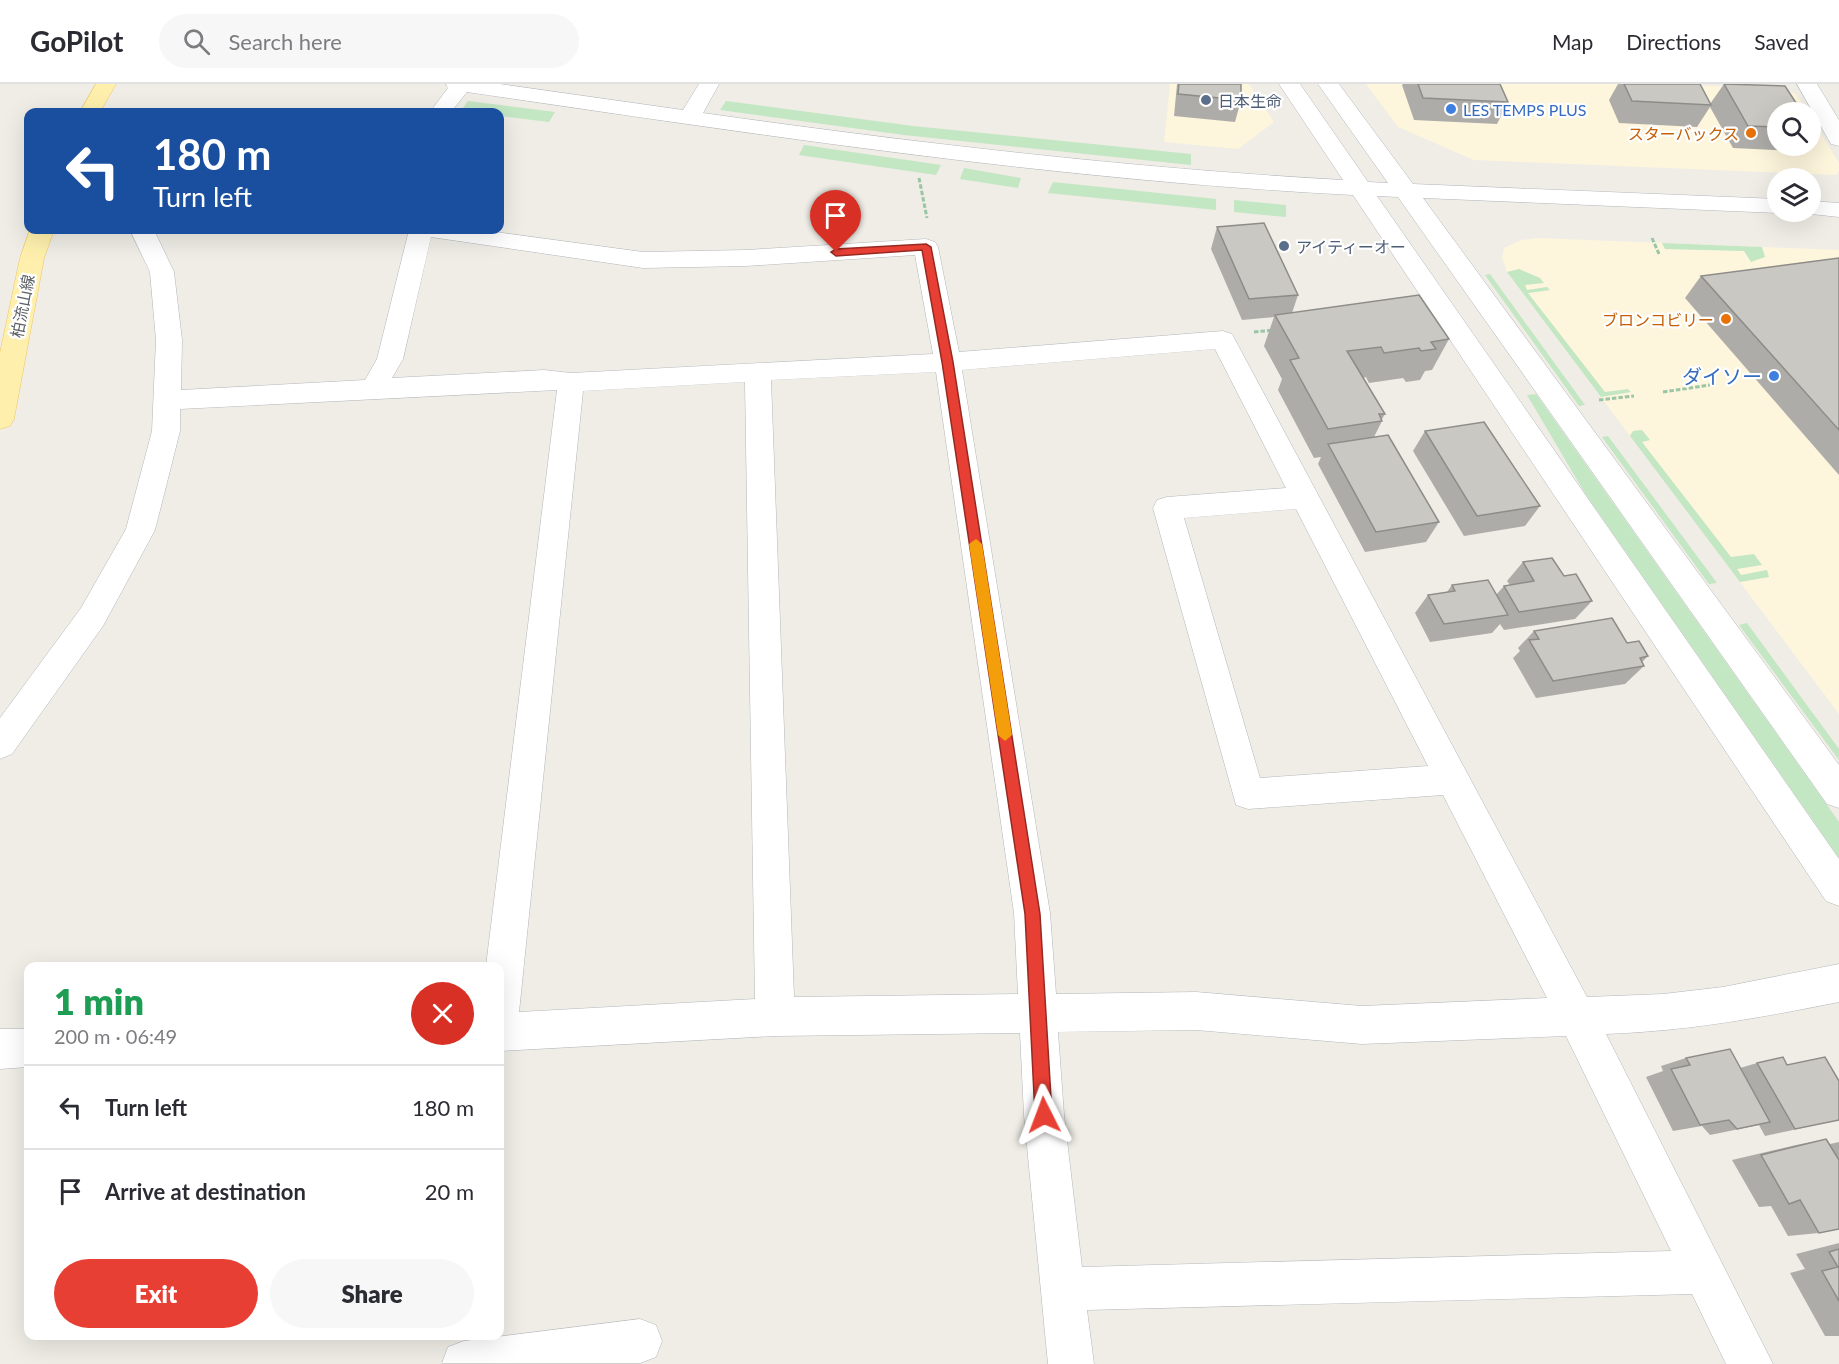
<!DOCTYPE html>
<html lang="en">
<head>
<meta charset="utf-8">
<style>
	:root { --surface:#fff; --page:#f7f7f7; --text:#2b2b33; --muted:#7c7c81; --line:#e1e1e2; --accent:#e73f34 }
	body { margin:0; font-family:Lato,"Noto Sans JP",sans-serif; background:var(--page); color:var(--text); height:100vh; display:flex; flex-direction:column; font-size:22px; white-space:nowrap }
	* { box-sizing:border-box; margin:0 }
	p { font-size:20px; color:var(--muted) }
	.icon { flex:none; width:33px; height:33px; fill:none; stroke:currentColor; stroke-width:2; stroke-linecap:round; stroke-linejoin:round }
	.map { position:relative; flex:1; overflow:hidden }
	.drawer { position:absolute; left:24px; top:878px; width:480px; height:378px; display:flex; flex-direction:column; background:var(--surface); border-radius:12px; box-shadow:0 6px 24px #0002 }
	.drawer>* { flex:none }
	.hud { position:absolute; left:24px; top:24px; width:480px; height:126px; border-radius:12px; box-shadow:0 6px 24px #0002; background:#1a4fa0; color:#fff; overflow:hidden }
	.tools { position:absolute; left:1767px; top:18px; display:grid; gap:12px }
	.tools a { display:grid; place-items:center; width:54px; height:54px; border-radius:50%; background:var(--surface); box-shadow:0 6px 24px #0002; font-size:30px }
	.pin { position:absolute; display:grid; place-items:center; width:51px; height:51px; color:#fff; margin:-62px -26px; border-radius:50% 50% 50% 0; rotate:-45deg; box-shadow:0 0 6px #0007 }
	.pin .icon { rotate:45deg }
	.me { position:absolute; width:66px; margin:-33px; rotate:357deg; stroke-linejoin:round; filter:drop-shadow(0 0 4px #0008) }
	.turn { display:flex; align-items:center; gap:21px; height:126px; padding:0 30px; font-size:27px }
	.turn .icon { width:78px; height:78px; stroke-width:2.5 }
	.turn b { display:block; font-size:42px; line-height:51px }
	.round { display:grid; place-items:center; flex:none; width:63px; height:63px; border-radius:32px; background:var(--page) }
	.summary { display:flex; align-items:center; justify-content:space-between; height:102px; padding:0 30px }
	h1 { font-size:36px; font-weight:800; line-height:45px; color:#1e9e55 }
	.action { display:flex; gap:12px; margin-top:auto; padding:12px 30px }
	.action a { flex:1; height:69px; border-radius:36px; background:var(--accent); color:#fff; font-size:24px; font-weight:800; line-height:69px; text-align:center }
	.action a+a { background:var(--page); color:var(--text) }
	ul { padding:0; list-style:none }
	li { display:flex; align-items:center; gap:18px; height:84px; padding:0 30px; border-top:2px solid var(--line) }
	li div { flex:1 }
	li b { display:block; font-size:22px }
	li em { font-style:normal }
	header { display:flex; align-items:center; gap:36px; box-sizing:border-box; height:84px; padding:0 30px; background:var(--surface); border-bottom:2px solid var(--line) }
	header strong { font-size:28px }
	nav { display:flex; gap:33px; margin-inline-start:auto; font-size:21px }
	.search { width:420px; height:54px; background:var(--page); display:flex; align-items:center; gap:15px; box-sizing:border-box; padding:0 21px; border-radius:33px; color:var(--muted); font-size:22px }
	.map>svg:first-child { display:block }
	.commercial { fill:#fdf5dc }
	.green { fill:#c3e6c3 }
	.lines { fill:none; stroke-linecap:round; stroke-linejoin:round }
	.minor-casing { stroke:#b3b6ba; stroke-width:1 }
	.major-casing { stroke:#f0c55e; stroke-width:1 }
	.path { stroke:#9ac5a6; stroke-width:3; stroke-dasharray:4.5 2; stroke-linecap:butt }
	.minor { fill:#fff; fill-rule:evenodd }
	.major { fill:#fef0ac; fill-rule:evenodd }
	.wall { fill:#aeaca8 }
	.building { fill:#cac8c3; stroke:#8d8c88; stroke-width:1.5 }
	.route { fill:#e73f34; stroke:#962922; stroke-width:1.5 }
	.slow { fill:#f59e0b }
	.service-dot { fill:#5c6f8a; stroke:#fff; stroke-width:2 }
	.shop-dot { fill:#3f7fe0; stroke:#fff; stroke-width:2 }
	.food-dot { fill:#e8710a; stroke:#fff; stroke-width:2 }
	.labels { text-anchor:middle; dominant-baseline:central; stroke-width:4.5; stroke-linejoin:round; paint-order:stroke }
	.far-service-label { font-size:16px; fill:#4e5e75; stroke:#fff; text-anchor:start }
	.far-shop-label { font-size:16px; fill:#366cbe; stroke:#fff; text-anchor:start }
	.far-food-label { font-size:16px; fill:#c56008; stroke:#fff; text-anchor:end }
	.far-street-label { font-size:16px; fill:#5d6166; stroke:#fff }
	.shop-label { font-size:20px; fill:#366cbe; stroke:#fff; text-anchor:end }
</style>
</head>
<body>
<header>
<strong>GoPilot</strong>
<div class="search"><svg class="icon" aria-label="search" viewBox="0 0 24 24"><circle cx="10" cy="10" r="6"/><path d="M15 15l6 6"/></svg>Search here</div>
<nav><a>Map</a><a>Directions</a><a>Saved</a></nav>
</header>
<div class="map">
<svg width="1839" height="1280" viewBox="0 0 1839 1280">
	<rect width="100%" height="100%" fill="#efede6"/>
	<!-- commercial -->
	<g class="commercial">
		<polygon points="1170,0 1249,0 1274,38 1238,65 1164,58"/>
		<polygon points="1366,0 1649,0 1782,4 1796,10 1808,28 1778,28 1778,62 1810,62 1811,33 1839,79 1839,87 1836,91 1474,76 1398,43"/>
		<polygon points="1539,154 1839,166 1839,630 1507,188 1502,174 1504,164 1521,156"/>
	</g>
	<!-- green -->
	<g class="green">
		<polygon points="468,17 555,28 549,38 500,32 500,28 460,28"/>
		<polygon points="726,17 913,42 1191,70 1191,81 904,51 720,26"/>
		<polygon points="804,61 941,81 936,91 799,71"/>
		<polygon points="964,84 1021,94 1018,104 960,95"/>
		<polygon points="1053,98 1216,115 1216,126 1048,109"/>
		<polygon points="1234,116 1286,121 1286,133 1234,128"/>
		<polygon points="1662,159 1762,163 1765,173 1751,178 1744,167 1665,165"/>
		<polygon points="1519,185 1540,194 1544,199 1525,201 1527,206 1547,203 1550,206 1528,209 1605,308 1628,305 1631,308 1601,313 1507,188"/>
		<polygon points="1490,190 1585,321 1579,322 1485,191"/>
		<polygon points="1536,310 1839,738 1839,774 1586,411 1527,311"/>
		<polygon points="1642,346 1650,356 1642,358 1731,473 1754,470 1762,481 1737,485 1741,491 1767,486 1769,493 1740,498 1630,352 1633,347"/>
		<polygon points="1608,352 1717,499 1709,500 1602,353"/>
		<polygon points="1747,539 1839,665 1839,676 1739,541"/>
	</g>
	<g class="lines">
		<!-- minor casing -->
		<g class="minor-casing">
			<g id="minor">
				<path d="M446 0H500L683 26 699 0H719L703 29C916 59 1129 84 1343 96L1279 0H1300L1368 98 1388 99 1318 0H1339L1413 100 1778 115V128H1784L1778 129 1423 114 1839 681V724L1827 720 1398 113 1377 112 1839 775V822L1826 817 1353 111C1056 96 761 51 467 8L451 28H430L448 4Z"/>
				<polygon points="1797,0 1817,0 1839,36 1839,62 1831,60 1828,55"/>
				<polygon points="1810,117 1839,119 1839,133 1802,129 1810,128"/>
				<path d="M130 146H154L174 188 182 256 181 306 365 296 377 275 409 146H481L643 168 746 166 926 155 935 158 938 163 959 268 1223 247 1232 250 1587 913 1663 910 1723 903 1839 880V918C1759 934 1688 947 1606 950L1773 1280H1726L1692 1210 1087 1226 1094 1280H1048L1024 1031 1020 949 775 952 500 967V882H486L557 306 180 325V347L155 446 103 542 12 670 0 675V634L81 524 126 445 152 347 156 256 150 188ZM431 153 643 184 746 182 915 171 933 270 571 289 544 286 392 294 403 275ZM1215 265 1286 404 1167 413 1157 416 1153 424 1236 721 1248 725 1443 711 1547 914 1362 922 1196 908 1056 910 1050 829 962 286ZM936 288 1014 829 1018 910 794 913 771 296ZM745 298 755 915 519 928 583 307ZM1296 425 1428 682 1260 694 1184 434ZM1196 946 1362 960 1566 952 1671 1167 1082 1183 1064 1031 1058 948Z"/>
				<polygon points="0,945 28,945 28,983 0,985"/>
				<polygon points="640,1235 656,1241 662,1257 656,1273 640,1279 442,1279 448,1263 464,1257"/>
			</g>
		</g>
		<!-- major casing -->
		<g class="major-casing">
			<g id="major">
				<polygon points="96,0 116,0 100,28 80,28"/>
				<polygon points="30,146 54,146 44,174 14,335 10,342 0,345 0,269 20,174"/>
			</g>
		</g>
		<!-- path -->
		<g class="path">
			<polyline points="919,94 927,134"/>
			<polyline points="1652,154 1659,170"/>
			<polyline points="1254,248 1274,246"/>
			<polyline points="1663,308 1710,301"/>
			<polyline points="1599,316 1634,312"/>
		</g>
		<!-- minor -->
		<use href="#minor" class="minor"/>
		<!-- major -->
		<use href="#major" class="major"/>
	</g>
	<!-- wall -->
	<g class="wall">
		<polygon points="1177,0 1241,0 1241,16 1235,38 1174,32"/>
		<polygon points="1403,0 1500,0 1508,18 1497,40 1414,36 1402,1"/>
		<polygon points="1618,0 1700,0 1710,20 1724,0 1778,28 1778,62 1800,62 1796,67 1733,64 1710,23 1697,43 1619,39 1609,16"/>
		<polygon points="1217,143 1298,211 1292,229 1449,255 1432,286 1425,287 1420,296 1406,298 1403,294 1369,299 1366,293 1363,294 1385,330 1382,335 1382,337 1374,353 1439,438 1426,458 1365,468 1318,380 1321,373 1314,374 1278,306 1282,295 1264,262 1274,233 1242,236 1211,165"/>
		<polygon points="1839,174 1839,391 1685,214 1701,192"/>
		<polygon points="1425,347 1540,422 1525,442 1464,452 1413,367"/>
		<polygon points="1523,478 1564,492 1592,517 1575,535 1504,546 1500,540 1492,549 1430,558 1415,529 1428,511 1447,508 1452,501 1496,511 1504,502 1510,501 1507,497"/>
		<polygon points="1534,547 1627,559 1648,572 1642,578 1644,582 1625,600 1536,614 1513,574 1520,567 1518,564"/>
		<polygon points="1686,974 1740,984 1757,979 1787,981 1839,1036 1765,1052 1759,1041 1710,1051 1702,1042 1673,1047 1646,993 1663,987 1661,982"/>
		<polygon points="1826,1055 1830,1060 1839,1058 1839,1145 1819,1149 1788,1152 1771,1122 1759,1123 1732,1076 1796,1061"/>
		<polygon points="1839,1159 1839,1252 1825,1252 1790,1189 1805,1185 1796,1170"/>
	</g>
	<!-- building -->
	<g class="building">
		<polygon points="1179,0 1241,0 1241,16 1178,10"/>
		<polygon points="1418,0 1500,0 1508,18 1423,14"/>
		<polygon points="1624,0 1700,0 1711,21 1632,17"/>
		<polygon points="1724,0 1785,2 1802,28 1778,28 1778,43 1748,42"/>
		<polygon points="1264,139 1298,211 1249,215 1217,143"/>
		<polygon points="1839,174 1839,346 1701,192"/>
		<polygon points="1419,211 1449,255 1431,258 1436,265 1421,267 1419,264 1384,269 1381,263 1347,267 1385,330 1379,330 1382,337 1328,345 1290,276 1299,274 1275,231"/>
		<polygon points="1484,338 1540,422 1477,432 1425,347"/>
		<polygon points="1388,351 1439,438 1376,448 1328,360"/>
		<polygon points="1552,474 1564,492 1576,490 1592,517 1519,528 1504,502 1534,497 1523,478"/>
		<polygon points="1488,496 1508,531 1444,540 1428,511 1455,507 1452,501"/>
		<polygon points="1612,534 1627,559 1639,557 1648,572 1640,574 1644,582 1553,597 1529,556 1539,555 1534,547"/>
		<polygon points="1730,965 1770,1038 1737,1045 1729,1036 1700,1041 1671,985 1690,981 1686,974"/>
		<polygon points="1783,973 1787,981 1825,973 1839,997 1839,1036 1795,1045 1757,979"/>
		<polygon points="1826,1055 1839,1076 1839,1145 1819,1149 1800,1116 1789,1120 1761,1071"/>
		<polygon points="1839,1165 1839,1217 1822,1187 1838,1183 1829,1168"/>
	</g>
	<!-- route -->
	<polygon class="route" points="926,160 931,163 953,278 1040,830 1052,1031 1050,1037 1044,1039 1038,1037 1035,1031 1025,830 942,278 922,166 836,172 831,168 836,165"/>
	<!-- slow -->
	<polygon class="slow" points="976,455 982,460 1012,651 1005,657 998,651 969,460"/>
	<!-- markers -->
	<g class="service-dot">
		<circle cx="1206" cy="16" r="6"/>
		<circle cx="1284" cy="162" r="6"/>
	</g>
	<g class="shop-dot">
		<circle cx="1451" cy="25" r="6"/>
		<circle cx="1774" cy="292" r="6"/>
	</g>
	<g class="food-dot">
		<circle cx="1751" cy="49" r="6"/>
		<circle cx="1726" cy="235" r="6"/>
	</g>
	<g class="labels">
		<!-- far-service labels -->
		<g class="far-service-label">
			<text x="1218" y="16">日本生命</text>
			<text x="1296" y="162">アイティーオー</text>
		</g>
		<!-- far-shop labels -->
		<g class="far-shop-label">
			<text x="1463" y="25">LES TEMPS PLUS</text>
		</g>
		<!-- far-food labels -->
		<g class="far-food-label">
			<text x="1739" y="49">スターバックス</text>
			<text x="1714" y="235">ブロンコビリー</text>
		</g>
		<!-- far-street labels -->
		<g class="far-street-label">
			<text transform="translate(22 222) rotate(-79)">柏流山線</text>
		</g>
		<!-- shop labels -->
		<g class="shop-label">
			<text x="1762" y="292">ダイソー</text>
		</g>
	</g>
</svg>
<div class="tools">
<a><svg class="icon" aria-label="search" viewBox="0 0 24 24"><circle cx="10" cy="10" r="6"/><path d="M15 15l6 6"/></svg></a>
<a><svg class="icon" aria-label="layers" viewBox="0 0 24 24"><path d="M12 4l9 5-9 5-9-5zM3 14l9 5 9-5"/></svg></a>
</div>
<div class="pin" style="left:836px;top:168px;background:#d93025"><svg class="icon" aria-label="arrive" viewBox="0 0 24 24"><path d="M6 21V4h12l-3 4 3 4H6"/></svg></div>
<svg class="me" style="left:1044px;top:1031px" viewBox="-20 -20 40 40"><path d="M0-17L14 15 0 8-14 15z" fill="#e73f34" stroke="#fff" stroke-width="4"/></svg>
<div class="hud">
<div class="turn"><svg class="icon" aria-label="left" viewBox="0 0 24 24"><path d="M17 20v-9H6M10 6l-5 5 5 5"/></svg><div><b>180 m</b>Turn left</div></div>
</div>
<section class="drawer">
<div class="summary"><div><h1>1 min</h1><p>200 m · 06:49</p></div><a class="round" style="background:#d93025;color:#fff"><svg class="icon" aria-label="close" viewBox="0 0 24 24"><path d="M6 6l12 12M18 6L6 18"/></svg></a></div>
<ul>
<li><svg class="icon" aria-label="left" viewBox="0 0 24 24"><path d="M17 20v-9H6M10 6l-5 5 5 5"/></svg><div><b>Turn left</b></div><em>180 m</em></li>
<li><svg class="icon" aria-label="arrive" viewBox="0 0 24 24"><path d="M6 21V4h12l-3 4 3 4H6"/></svg><div><b>Arrive at destination</b></div><em>20 m</em></li>
</ul>
<div class="action"><a>Exit</a><a>Share</a></div>
</section>
</div>
</body>
</html>
